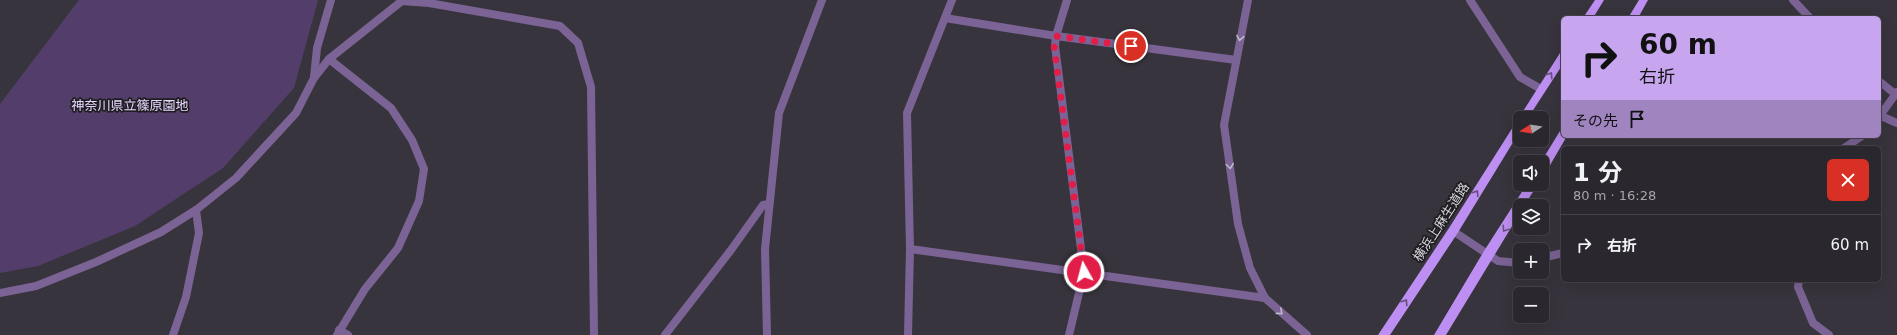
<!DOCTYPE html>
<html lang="ja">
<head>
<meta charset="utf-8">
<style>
	:root { --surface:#2a272e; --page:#322f36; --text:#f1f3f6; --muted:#a5a5aa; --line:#46444a }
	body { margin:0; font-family:"DejaVu Sans","Noto Sans JP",sans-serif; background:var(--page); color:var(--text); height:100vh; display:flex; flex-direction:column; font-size:15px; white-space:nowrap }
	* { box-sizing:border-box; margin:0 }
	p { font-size:13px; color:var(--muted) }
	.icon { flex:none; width:22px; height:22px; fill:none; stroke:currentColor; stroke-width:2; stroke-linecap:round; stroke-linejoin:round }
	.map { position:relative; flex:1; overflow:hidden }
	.sheet { position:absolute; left:1561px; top:146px; width:320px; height:136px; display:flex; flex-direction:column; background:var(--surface); border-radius:6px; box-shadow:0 4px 16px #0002,0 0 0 1px var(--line) }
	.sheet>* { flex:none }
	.top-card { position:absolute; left:1561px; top:16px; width:320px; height:122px; border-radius:6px; box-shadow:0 4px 16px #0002,0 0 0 1px var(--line); background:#c7a6ef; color:#111; overflow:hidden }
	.needle { width:26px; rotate:258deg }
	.controls { position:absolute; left:1513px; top:111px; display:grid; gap:8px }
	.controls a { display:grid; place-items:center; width:36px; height:36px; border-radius:6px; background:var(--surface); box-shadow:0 4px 16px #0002,0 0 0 1px var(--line); font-size:20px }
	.pin { position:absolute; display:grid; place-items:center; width:34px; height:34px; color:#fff; margin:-17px; border:2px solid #fff; border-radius:50%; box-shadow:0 1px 4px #0007 }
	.me { position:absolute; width:44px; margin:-22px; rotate:353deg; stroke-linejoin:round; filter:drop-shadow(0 0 3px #0008) }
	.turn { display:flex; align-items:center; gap:14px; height:84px; padding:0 12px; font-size:18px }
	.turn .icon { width:52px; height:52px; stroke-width:2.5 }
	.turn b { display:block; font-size:28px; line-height:34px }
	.then { display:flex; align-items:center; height:38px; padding:0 12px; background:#0003; gap:8px; font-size:15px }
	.round { display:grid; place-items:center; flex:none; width:42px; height:42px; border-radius:6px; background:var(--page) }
	.summary { display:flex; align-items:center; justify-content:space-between; height:68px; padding:0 12px }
	h1 { font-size:24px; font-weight:700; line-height:30px }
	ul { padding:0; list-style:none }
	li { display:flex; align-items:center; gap:12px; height:60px; padding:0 12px; border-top:1px solid var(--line) }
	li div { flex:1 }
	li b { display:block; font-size:15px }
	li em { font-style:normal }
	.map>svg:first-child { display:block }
	.green { fill:#533e6b }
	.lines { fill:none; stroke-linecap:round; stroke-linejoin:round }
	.street { stroke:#7b6495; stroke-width:8 }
	.primary { fill:#be8ff2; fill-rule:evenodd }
	.oneway { stroke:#c0b9ca }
	.oneway2 { stroke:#67507f }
	.route { stroke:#e11d48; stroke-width:7; stroke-dasharray:0 12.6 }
	.labels { text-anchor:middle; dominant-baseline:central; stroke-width:3.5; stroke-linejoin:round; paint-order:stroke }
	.park-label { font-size:13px; fill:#e7d6fe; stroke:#1f1d21 }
	.street-label { font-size:13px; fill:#d7d5db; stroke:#1f1d21 }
</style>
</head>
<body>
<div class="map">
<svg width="1897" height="335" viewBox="0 0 1897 335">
	<rect width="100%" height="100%" fill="#38343d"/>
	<!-- green -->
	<polygon class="green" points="79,0 318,0 294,88 223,168 135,226 38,266 0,273 0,104"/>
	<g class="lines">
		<!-- street -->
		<g class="street">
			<polyline points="1067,0 1056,36 1055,46 1084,272 1069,335"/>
			<polyline points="1248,0 1224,125 1238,224 1250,268 1265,298 1307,335"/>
			<polyline points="1470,0 1520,77 1541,89"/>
			<polyline points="1793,0 1810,18"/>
			<polyline points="401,1 429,3 560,26 578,43 591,87 594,335"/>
			<polyline points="945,18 1056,36 1236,60"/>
			<polyline points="329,59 391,108 412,140 424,169 419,201 398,248 365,289 337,335"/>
			<polyline points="314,77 317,48 331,0"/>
			<polyline points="1879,81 1895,94"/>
			<polyline points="1881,116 1897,123"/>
			<polyline points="1879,117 1897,92"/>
			<polyline points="1844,148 1862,136"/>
			<polyline points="1453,231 1498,261 1520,263"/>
			<polyline points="910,249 1265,298"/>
			<polyline points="1542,258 1563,253"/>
			<polyline points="1799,280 1798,287 1813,323 1829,335"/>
			<polyline points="0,293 36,286 96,262 161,232 196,210 236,178 296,113 314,78 329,59 403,0"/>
			<polyline points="339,330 348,335"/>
			<polyline points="173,335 186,297 199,233 196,210"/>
			<polyline points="665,335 731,250 763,205 769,204"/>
			<polyline points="767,335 765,249 779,113 822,0"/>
			<polyline points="908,335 910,249 907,113 952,0"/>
		</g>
		<!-- primary -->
		<g class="primary">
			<polygon points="1595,0 1604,0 1593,18 1583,18"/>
			<polygon points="1639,0 1648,0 1638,18 1628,18"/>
			<polygon points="1563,52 1563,64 1528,118 1520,118 1520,131 1457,234 1390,335 1378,335 1449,228 1560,53"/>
			<polygon points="1563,130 1563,136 1567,136 1546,172 1542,173 1541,162 1560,131"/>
			<polygon points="1527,184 1538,184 1524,206 1520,206 1520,213 1446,335 1434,335 1484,251"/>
		</g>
	</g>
	<!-- one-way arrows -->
	<defs><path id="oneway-chevron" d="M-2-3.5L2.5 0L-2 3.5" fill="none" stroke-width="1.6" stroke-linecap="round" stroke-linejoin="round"/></defs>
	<g class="oneway">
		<use href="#oneway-chevron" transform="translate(1240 38) rotate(101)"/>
		<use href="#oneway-chevron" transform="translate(1230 166) rotate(82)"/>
		<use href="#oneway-chevron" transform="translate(1280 312) rotate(41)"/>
	</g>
	<g class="oneway2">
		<use href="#oneway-chevron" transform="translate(1550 75) rotate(-57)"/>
		<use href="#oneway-chevron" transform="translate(1476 193) rotate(-58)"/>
		<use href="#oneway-chevron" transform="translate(1505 229) rotate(124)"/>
		<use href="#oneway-chevron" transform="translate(1405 302) rotate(-57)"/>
	</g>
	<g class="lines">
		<!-- route -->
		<polyline class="route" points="1084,272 1054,46 1056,36 1131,46"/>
	</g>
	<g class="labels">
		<!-- park labels -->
		<g class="park-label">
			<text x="130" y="105">神奈川県立篠原園地</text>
		</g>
		<!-- street labels -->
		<g class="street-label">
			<text transform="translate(1441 222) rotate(-57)">横浜上麻生道路</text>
		</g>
	</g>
</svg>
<div class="controls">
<a><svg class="needle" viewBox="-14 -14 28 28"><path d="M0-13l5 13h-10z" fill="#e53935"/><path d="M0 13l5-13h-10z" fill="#a5a5aa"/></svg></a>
<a><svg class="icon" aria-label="sound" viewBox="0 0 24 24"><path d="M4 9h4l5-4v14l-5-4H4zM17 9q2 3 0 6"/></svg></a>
<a><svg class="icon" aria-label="layers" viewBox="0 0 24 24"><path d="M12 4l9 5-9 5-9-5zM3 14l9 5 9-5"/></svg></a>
<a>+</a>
<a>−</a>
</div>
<div class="pin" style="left:1131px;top:46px;background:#d93025"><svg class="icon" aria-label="arrive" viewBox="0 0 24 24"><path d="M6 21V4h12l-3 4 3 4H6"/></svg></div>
<svg class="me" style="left:1084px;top:272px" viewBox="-20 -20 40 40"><circle r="17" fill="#e11d48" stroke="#fff" stroke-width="3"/><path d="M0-11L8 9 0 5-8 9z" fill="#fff"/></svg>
<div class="top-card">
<div class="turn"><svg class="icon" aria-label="right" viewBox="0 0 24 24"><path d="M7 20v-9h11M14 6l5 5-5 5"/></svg><div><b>60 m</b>右折</div></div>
<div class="then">その先<svg class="icon" aria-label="arrive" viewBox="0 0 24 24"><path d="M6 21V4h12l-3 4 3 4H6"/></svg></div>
</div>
<section class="sheet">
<div class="summary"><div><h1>1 分</h1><p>80 m · 16:28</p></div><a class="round" style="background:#d93025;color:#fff"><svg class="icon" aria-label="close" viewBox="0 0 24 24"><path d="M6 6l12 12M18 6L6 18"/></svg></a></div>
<ul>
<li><svg class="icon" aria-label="right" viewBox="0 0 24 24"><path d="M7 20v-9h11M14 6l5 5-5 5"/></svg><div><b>右折</b></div><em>60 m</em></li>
</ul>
</section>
</div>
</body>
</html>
